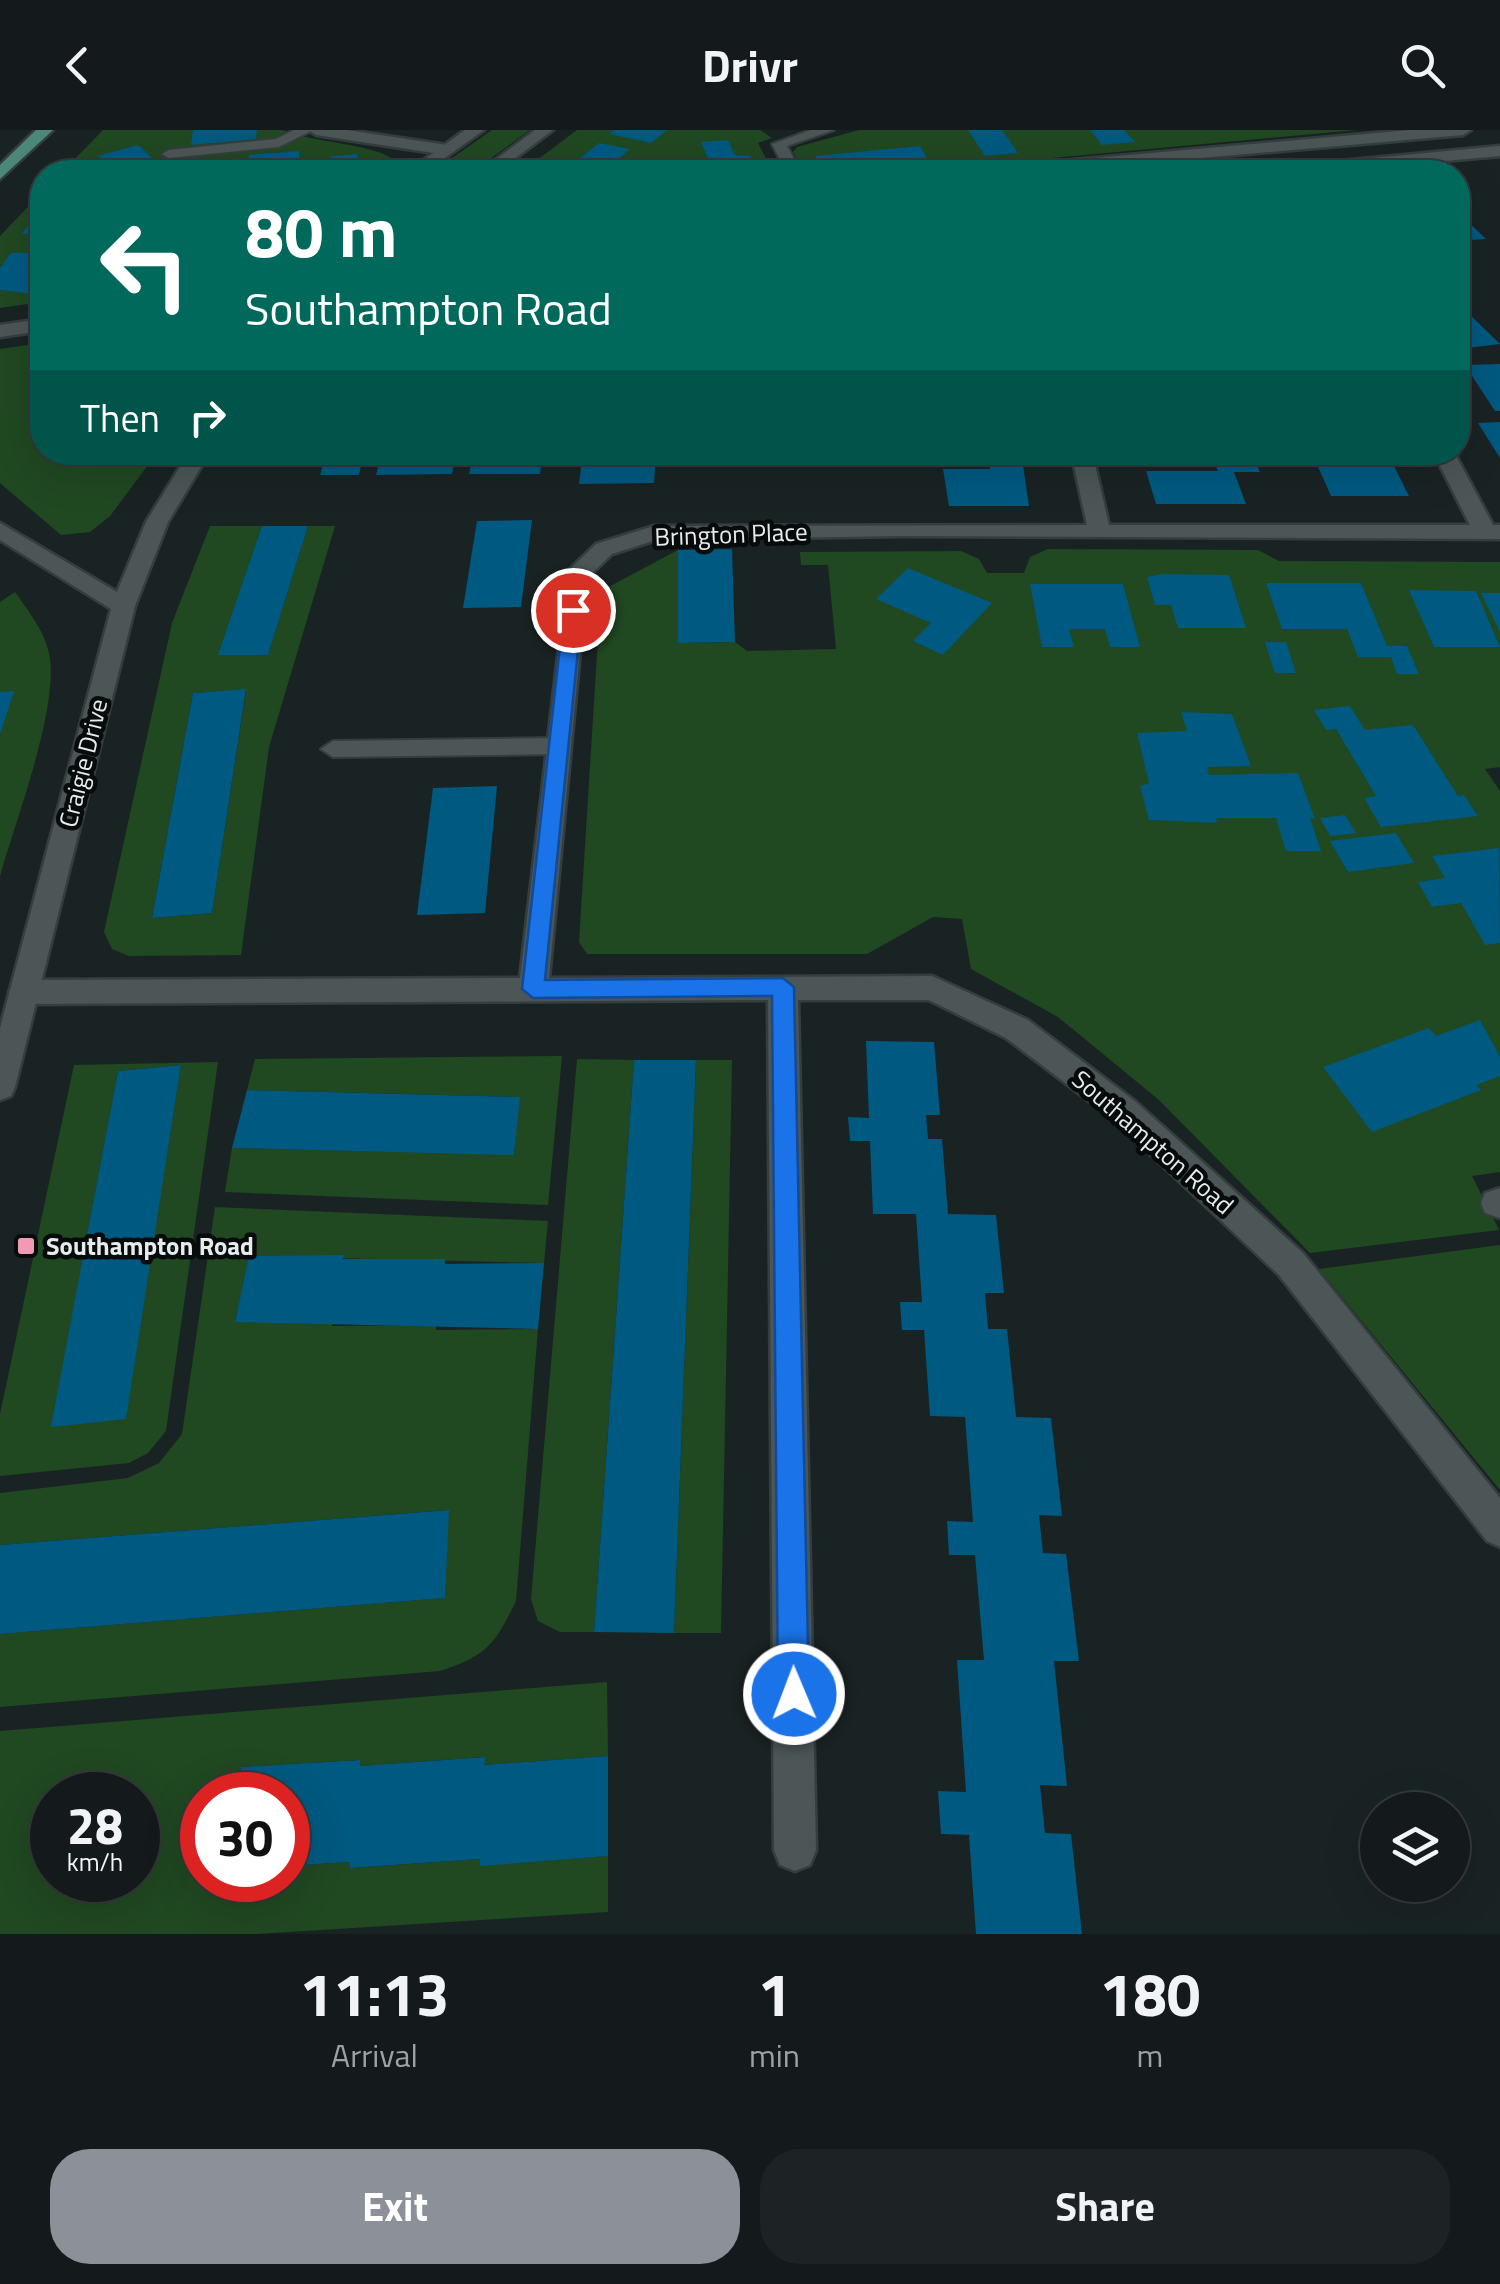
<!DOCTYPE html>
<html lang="en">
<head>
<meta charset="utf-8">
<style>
	:root { --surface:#141a1b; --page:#1d2324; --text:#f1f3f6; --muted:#9da1a3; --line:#33383a; --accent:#8c9099 }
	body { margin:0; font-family:"Titillium Web",sans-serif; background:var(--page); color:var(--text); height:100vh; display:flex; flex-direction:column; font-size:38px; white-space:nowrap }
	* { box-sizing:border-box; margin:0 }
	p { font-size:32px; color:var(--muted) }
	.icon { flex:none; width:55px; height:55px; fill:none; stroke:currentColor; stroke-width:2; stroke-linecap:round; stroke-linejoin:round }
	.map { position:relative; height:1804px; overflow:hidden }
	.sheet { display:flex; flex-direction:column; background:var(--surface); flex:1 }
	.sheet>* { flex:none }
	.top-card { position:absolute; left:30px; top:30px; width:1440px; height:305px; border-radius:40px; box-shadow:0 10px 40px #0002,0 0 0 2px var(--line); background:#00695c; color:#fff; overflow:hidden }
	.tools { position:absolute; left:1360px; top:1662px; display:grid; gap:20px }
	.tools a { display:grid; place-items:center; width:110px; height:110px; border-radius:50%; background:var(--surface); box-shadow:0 10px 40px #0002,0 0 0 2px var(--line); font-size:50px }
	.speed { position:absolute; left:30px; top:1642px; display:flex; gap:20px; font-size:50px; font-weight:700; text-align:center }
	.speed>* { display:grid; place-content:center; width:130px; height:130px; border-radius:50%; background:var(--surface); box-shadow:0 10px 40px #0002,0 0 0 2px var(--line); line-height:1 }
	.speed small { font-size:25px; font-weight:400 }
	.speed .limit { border:15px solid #d22; background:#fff; color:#111 }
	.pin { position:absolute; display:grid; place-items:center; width:85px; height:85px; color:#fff; margin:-42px; border:5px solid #fff; border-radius:50%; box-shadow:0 2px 10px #0007 }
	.me { position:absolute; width:110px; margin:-55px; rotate:359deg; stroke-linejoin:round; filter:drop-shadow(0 0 8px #0008) }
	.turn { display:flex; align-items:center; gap:35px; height:210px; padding:0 50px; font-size:45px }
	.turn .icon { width:130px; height:130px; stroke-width:2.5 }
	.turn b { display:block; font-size:70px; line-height:85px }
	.then { display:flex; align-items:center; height:95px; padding:0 50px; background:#0003; gap:20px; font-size:38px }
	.eta { display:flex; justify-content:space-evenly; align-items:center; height:170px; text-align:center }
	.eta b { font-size:60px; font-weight:700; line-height:70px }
	.cta { display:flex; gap:20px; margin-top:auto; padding:20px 50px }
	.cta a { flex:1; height:115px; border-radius:40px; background:var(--accent); color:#fff; font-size:40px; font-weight:700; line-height:115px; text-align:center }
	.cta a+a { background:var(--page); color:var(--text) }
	header { display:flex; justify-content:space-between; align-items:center; height:130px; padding:0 50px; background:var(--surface); font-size:45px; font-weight:700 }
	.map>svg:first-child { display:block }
	.green { fill:#204821; fill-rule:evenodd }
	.building { fill:#005980 }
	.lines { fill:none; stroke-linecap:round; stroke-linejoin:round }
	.service-casing { stroke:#363d3e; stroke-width:4 }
	.minor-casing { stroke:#363d3e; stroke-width:5 }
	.tertiary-casing { stroke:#363d3e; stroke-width:5 }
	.primary-casing { stroke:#363d3e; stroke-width:5 }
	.service { fill:#4c5657; fill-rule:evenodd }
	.minor { fill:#4c5657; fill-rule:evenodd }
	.tertiary { fill:#4c5657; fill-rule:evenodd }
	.primary { fill:#4b877a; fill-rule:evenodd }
	.route { fill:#1a73e8; stroke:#114b97; stroke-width:2.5 }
	.poi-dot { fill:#f09ab4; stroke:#080b0c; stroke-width:4 }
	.labels { text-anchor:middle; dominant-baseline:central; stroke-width:9; stroke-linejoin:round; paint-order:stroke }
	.street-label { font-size:25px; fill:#e6eced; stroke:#080b0c }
	.poi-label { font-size:25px; font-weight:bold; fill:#e6eced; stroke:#080b0c; text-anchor:start }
</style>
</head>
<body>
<header><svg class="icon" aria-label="back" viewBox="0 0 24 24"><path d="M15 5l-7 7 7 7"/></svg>Drivr<svg class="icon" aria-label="search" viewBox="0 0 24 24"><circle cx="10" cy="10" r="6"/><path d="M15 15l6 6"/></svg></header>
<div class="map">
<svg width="1500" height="1804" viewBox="0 0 1500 1804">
	<rect width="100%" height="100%" fill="#1a2324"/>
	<!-- green -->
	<g class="green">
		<path d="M103 0H283C307 12 387 15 396 33L279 42H62Z"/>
		<polygon points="492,0 530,0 472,42 432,42"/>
		<polygon points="577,0 760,0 772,8 758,13 773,42 521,42"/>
		<polygon points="859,0 1356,0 898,42 804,42 793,22 797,17"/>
		<polygon points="42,62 42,172 0,178 0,106"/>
		<polygon points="42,213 42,322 157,323 110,386 90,402 61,405 0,353 0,219"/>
		<path d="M210 396H262L219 525 268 524 308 396H335L269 617 241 825 129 826 112 819 104 802 172 493ZM246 560 212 783 152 788 193 563Z"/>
		<polygon points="1048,419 1258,420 1279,431 1500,432 1500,637 1485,639 1500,661 1500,1042 1472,1046 1499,1100 1310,1123 1159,970 1058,887 971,839 962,789 933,787 867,824 587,824 579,812 601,461 678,420 678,513 735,512 747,521 836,519 828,435 801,435 800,422 961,421 979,429 987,443 1024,443 1030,427"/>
		<path d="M15 462C29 482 47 504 50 529 57 582 16 690 0 746V472Z"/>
		<polygon points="562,926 548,1075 225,1062 232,1018 514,1024 519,967 247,960 255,929"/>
		<polygon points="577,929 634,930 594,1502 560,1502 538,1491 531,1469"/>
		<polygon points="696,930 732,930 721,1503 674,1503"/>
		<path d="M218 932 166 1301 148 1323 129 1333 0 1346V1284L74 935ZM181 935 155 1097 52 1297 118 941Z"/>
		<path d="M215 1077 548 1091 544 1133 250 1126 235 1191H332V1196L436 1195V1200L538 1199 516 1471C495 1514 487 1526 440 1541L0 1577V1504L444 1468 448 1380 0 1415V1363L128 1348 159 1333 182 1304Z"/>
		<polygon points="1500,1115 1500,1360 1319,1139"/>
		<path d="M607 1552 608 1626 484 1635 485 1627 360 1636 359 1630 241 1637 237 1665H202V1750H288V1736L350 1732 351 1738 480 1729 481 1735 608 1726V1782L256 1804H0V1601ZM52 1665H138V1750H52Z"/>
	</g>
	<!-- building -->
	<g class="building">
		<polygon points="193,0 257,0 256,9 191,15"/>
		<polygon points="614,0 667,0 651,13 609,4"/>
		<polygon points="968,0 1002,0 1018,23 985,26"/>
		<polygon points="1090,0 1124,0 1135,12 1102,15"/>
		<polygon points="728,10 735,25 750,26 758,42 714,42 701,12"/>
		<polygon points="599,13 630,19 607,38 576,31"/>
		<polygon points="138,15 165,39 116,42 98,26"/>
		<polygon points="920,16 929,32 822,41 815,26"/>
		<polygon points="299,21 299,31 310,30 314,34 299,40 248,42 249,25"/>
		<polygon points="357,24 357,35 331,37 331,26"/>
		<polygon points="42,74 42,104 22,104 35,85"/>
		<polygon points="1458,82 1486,109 1469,110 1458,99"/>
		<polygon points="42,117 42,165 0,160 0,138 11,123 38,123"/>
		<polygon points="1458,173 1500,214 1458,219"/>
		<polygon points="1500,234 1500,281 1495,281 1465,235"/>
		<polygon points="1500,292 1500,328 1478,293"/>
		<polygon points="327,322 364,322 359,345 320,345"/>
		<polygon points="382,322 456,322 452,344 376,345"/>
		<polygon points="474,322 543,322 540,344 469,344"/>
		<polygon points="583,322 656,322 654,353 579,354"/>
		<polygon points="1225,322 1259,322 1262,331 1255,331 1260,342 1234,342 1246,374 1156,374 1146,341 1218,341 1214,331 1228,331"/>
		<polygon points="1347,322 1387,322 1409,366 1331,366 1315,330 1351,330"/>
		<polygon points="989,328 1022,328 1029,376 949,376 943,339 990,339"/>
		<polygon points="532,390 521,477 463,478 477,391"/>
		<polygon points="262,396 308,396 268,525 218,525"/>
		<polygon points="732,419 735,512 678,513 678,420"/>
		<polygon points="908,438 992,473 943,525 913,511 931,493 876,469"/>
		<polygon points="1162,444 1229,445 1246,498 1178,498 1171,475 1155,475 1147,447"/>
		<polygon points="1266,453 1361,453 1387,516 1407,516 1419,544 1397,544 1391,527 1358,527 1347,499 1282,499"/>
		<polygon points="1030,454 1123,454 1140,517 1110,517 1105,499 1069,499 1074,517 1042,517"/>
		<polygon points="1409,460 1476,461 1500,517 1434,517"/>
		<polygon points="1481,463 1500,463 1500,502"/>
		<polygon points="1265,512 1286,512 1296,543 1275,543"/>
		<polygon points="246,559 212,783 152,788 193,563"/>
		<polygon points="14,561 1,602 0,602 0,562"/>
		<polygon points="1350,576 1365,600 1413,595 1458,666 1464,665 1478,686 1381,697 1364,668 1376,666 1336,599 1326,600 1314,580"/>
		<polygon points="1181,582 1232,584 1251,636 1207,637 1209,645 1298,643 1315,689 1310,688 1321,721 1286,721 1276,688 1217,688 1216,693 1149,690 1140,656 1149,653 1137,603 1187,601"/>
		<polygon points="497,656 485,783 417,785 433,658"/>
		<polygon points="1345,685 1356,703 1330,706 1320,688"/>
		<polygon points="1396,703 1414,733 1348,742 1330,711"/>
		<polygon points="1499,718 1500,813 1485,815 1461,773 1432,777 1418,752 1445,748 1432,726"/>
		<polygon points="1480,890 1500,927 1500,946 1477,955 1481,960 1372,1002 1323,937 1429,898 1436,906"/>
		<polygon points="866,911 934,912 940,985 926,985 928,1009 942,1009 948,1084 996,1085 1004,1163 985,1163 988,1199 1007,1199 1016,1287 1051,1288 1062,1386 1039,1385 1043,1423 1066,1424 1079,1531 1054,1531 1067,1656 1040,1655 1045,1703 1071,1704 1082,1804 976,1804 969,1705 941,1704 938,1661 966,1662 957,1530 984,1530 975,1425 949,1425 947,1391 973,1392 965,1287 930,1286 924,1200 902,1200 900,1172 922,1172 916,1084 873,1084 870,1011 850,1011 848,987 869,988"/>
		<polygon points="634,930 696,930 674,1503 594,1502"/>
		<polygon points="181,935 126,1289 51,1297 118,941"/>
		<polygon points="247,960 520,967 514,1025 232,1018"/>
		<polygon points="345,1125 343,1129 445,1129 445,1134 544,1133 538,1199 235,1192 249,1126"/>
		<polygon points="449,1380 445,1468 0,1504 0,1415"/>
		<polygon points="608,1626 608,1726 480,1736 480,1729 350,1738 350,1732 288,1736 288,1665 237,1665 241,1637 360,1630 360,1636 486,1627 484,1635"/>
	</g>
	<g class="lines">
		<!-- service casing -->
		<g class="service-casing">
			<g id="service">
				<polygon points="294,0 313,0 279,17 169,28 162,24 169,20 276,9"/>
				<polygon points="811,0 834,0 787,16 801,42 786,42 772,14"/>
				<polygon points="558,608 570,616 558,624 333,627 321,619 333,611"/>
			</g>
		</g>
		<!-- minor casing -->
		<g class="minor-casing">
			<g id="minor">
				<polygon points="308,0 347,0 447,15 455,20 447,25 316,5"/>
				<polygon points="1410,0 1471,0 1463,5 1043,42 985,42 993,37"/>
				<polygon points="1071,322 1092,322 1109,395 1470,395 1433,322 1454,322 1493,395 1500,395 1500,409 901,406 656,410 612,424 587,448 549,848 932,846 1028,890 1136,972 1303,1123 1500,1368 1500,1417 1487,1411 1279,1145 1114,990 1006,908 929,870 798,870 816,1720 810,1735 795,1741 780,1735 774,1720 768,870 24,874 14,870 9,862 14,854 24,850 520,848 568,441 596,414 654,396 1087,395"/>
				<polygon points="1500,1058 1500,1088 1485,1083 1481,1073 1485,1063"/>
			</g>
		</g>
		<!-- tertiary casing -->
		<g class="tertiary-casing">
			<g id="tertiary">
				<polygon points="465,0 484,0 425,42 407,42"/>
				<polygon points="535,0 553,0 497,42 479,42"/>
				<polygon points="1500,16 1500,26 1324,42 1269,42 1277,37"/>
				<polygon points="42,189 42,201 0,207 0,195"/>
				<polygon points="189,322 210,322 168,392 135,476 15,957 11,966 0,970 0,898 111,479 0,410 0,393 117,462 146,392"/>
			</g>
		</g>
		<!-- primary casing -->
		<g class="primary-casing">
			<polygon id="primary" points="36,0 53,0 0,49 0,35"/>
		</g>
		<!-- service -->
		<use href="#service" class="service"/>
		<!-- minor -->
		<use href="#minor" class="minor"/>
		<!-- tertiary -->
		<use href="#tertiary" class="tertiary"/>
		<!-- primary -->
		<use href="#primary" class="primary"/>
	</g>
	<!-- route -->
	<polygon class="route" points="573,474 582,480 545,850 783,848 794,857 809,1564 804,1575 794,1579 783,1575 778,1564 772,866 533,868 522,859 564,480"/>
	<!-- markers -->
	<rect class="poi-dot" x="16" y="1106" width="20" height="20" rx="5"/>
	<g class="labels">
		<!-- street labels -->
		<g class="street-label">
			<text transform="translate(731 404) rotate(-2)">Brington Place</text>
			<text transform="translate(83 633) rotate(-76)">Craigie Drive</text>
			<text transform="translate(1153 1012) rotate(41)">Southampton Road</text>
		</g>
		<!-- poi labels -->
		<g class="poi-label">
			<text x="46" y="1116">Southampton Road</text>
		</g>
	</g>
</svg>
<div class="tools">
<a><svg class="icon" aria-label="layers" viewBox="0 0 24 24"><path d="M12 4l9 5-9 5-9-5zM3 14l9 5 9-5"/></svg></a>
</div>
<div class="speed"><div>28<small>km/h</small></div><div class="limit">30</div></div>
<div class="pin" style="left:573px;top:480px;background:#d93025"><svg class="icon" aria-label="arrive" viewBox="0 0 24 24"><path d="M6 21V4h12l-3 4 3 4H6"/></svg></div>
<svg class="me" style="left:794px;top:1564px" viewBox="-20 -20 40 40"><circle r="17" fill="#1a73e8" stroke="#fff" stroke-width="3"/><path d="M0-11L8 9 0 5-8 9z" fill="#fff"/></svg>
<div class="top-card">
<div class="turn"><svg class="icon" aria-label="left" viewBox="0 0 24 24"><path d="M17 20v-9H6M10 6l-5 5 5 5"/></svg><div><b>80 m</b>Southampton Road</div></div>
<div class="then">Then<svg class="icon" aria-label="right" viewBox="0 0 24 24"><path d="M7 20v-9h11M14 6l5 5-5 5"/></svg></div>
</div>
</div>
<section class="sheet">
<div class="eta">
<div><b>11:13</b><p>Arrival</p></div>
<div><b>1</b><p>min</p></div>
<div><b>180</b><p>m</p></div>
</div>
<div class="cta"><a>Exit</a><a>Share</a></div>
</section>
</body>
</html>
